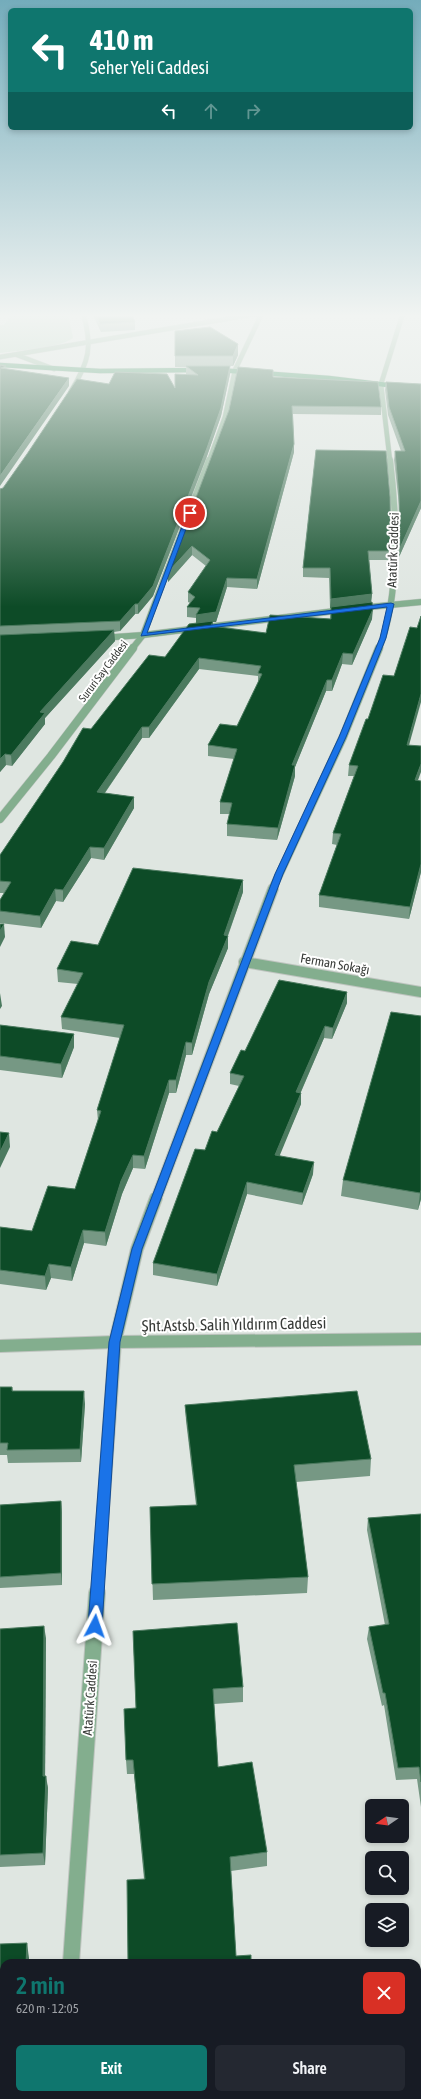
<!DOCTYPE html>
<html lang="en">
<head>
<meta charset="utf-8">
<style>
	:root { --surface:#171b24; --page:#242831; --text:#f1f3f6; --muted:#9ea1a6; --accent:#0f766e }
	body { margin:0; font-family:"Asap Condensed",sans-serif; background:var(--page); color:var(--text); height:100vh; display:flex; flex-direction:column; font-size:15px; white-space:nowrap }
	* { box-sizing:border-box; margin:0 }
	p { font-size:13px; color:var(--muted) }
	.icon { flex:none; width:22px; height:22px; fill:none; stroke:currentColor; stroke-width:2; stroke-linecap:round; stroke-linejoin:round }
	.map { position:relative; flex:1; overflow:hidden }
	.sheet { position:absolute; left:0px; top:1959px; width:421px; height:140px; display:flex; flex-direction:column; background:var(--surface); border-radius:12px 12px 0 0; box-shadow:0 2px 6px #0003 }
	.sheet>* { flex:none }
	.banner { position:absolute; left:8px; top:8px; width:405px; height:122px; border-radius:6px; box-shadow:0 2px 6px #0003; background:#0f766e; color:#fff; overflow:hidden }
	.needle { width:26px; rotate:257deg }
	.tools { position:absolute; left:365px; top:1799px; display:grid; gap:8px }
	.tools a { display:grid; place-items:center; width:44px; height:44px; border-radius:6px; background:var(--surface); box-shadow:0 2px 6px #0003; font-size:20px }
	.pin { position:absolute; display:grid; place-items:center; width:34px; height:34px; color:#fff; margin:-17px; border:2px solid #fff; border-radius:50%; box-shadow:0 1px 4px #0007 }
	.me { position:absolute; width:44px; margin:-22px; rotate:4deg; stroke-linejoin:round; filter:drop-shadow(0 0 3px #0008) }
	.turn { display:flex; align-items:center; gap:14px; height:84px; padding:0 16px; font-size:18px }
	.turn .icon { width:52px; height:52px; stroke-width:2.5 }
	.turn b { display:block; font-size:28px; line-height:34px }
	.lanes { display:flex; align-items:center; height:38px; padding:0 16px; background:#0003; justify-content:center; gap:20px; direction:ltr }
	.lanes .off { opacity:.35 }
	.round { display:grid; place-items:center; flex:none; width:42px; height:42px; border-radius:6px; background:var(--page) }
	.headline { display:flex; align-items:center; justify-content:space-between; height:68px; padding:0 16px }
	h1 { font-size:24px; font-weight:600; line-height:30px; color:var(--accent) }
	.primary-button { display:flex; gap:8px; margin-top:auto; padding:8px 16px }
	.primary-button a { flex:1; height:46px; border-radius:6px; background:var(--accent); color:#fff; font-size:16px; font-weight:600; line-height:46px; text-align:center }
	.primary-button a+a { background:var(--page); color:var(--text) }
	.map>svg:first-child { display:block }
	.green { fill:#b0d3b9 }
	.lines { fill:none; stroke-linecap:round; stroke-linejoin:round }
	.minor-far5-casing { stroke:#bec4bf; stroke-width:5.5 }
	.minor-far4-casing { stroke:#bec4bf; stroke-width:7 }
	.minor-far3-casing { stroke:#bec4bf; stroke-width:9 }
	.minor-far2-casing { stroke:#bec4bf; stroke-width:12 }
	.minor-far1-casing { stroke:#bec4bf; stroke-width:14 }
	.minor-casing { stroke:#bec4bf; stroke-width:18 }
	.major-casing { stroke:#bec4bf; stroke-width:5.5 }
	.minor-far5 { stroke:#83ae8e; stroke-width:4.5 }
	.minor-far4 { stroke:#83ae8e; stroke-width:6 }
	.minor-far3 { stroke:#83ae8e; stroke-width:8 }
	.minor-far2 { stroke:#83ae8e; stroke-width:10 }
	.minor-far1 { stroke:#83ae8e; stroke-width:12 }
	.minor { stroke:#83ae8e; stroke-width:16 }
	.major { stroke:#1d7f45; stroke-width:4.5 }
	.wall { fill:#769884 }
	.shaded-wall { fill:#4c7a5f }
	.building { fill:#0d4b27; stroke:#4c7a5f }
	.route { fill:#1a73e8; stroke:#114b97 }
	.labels { text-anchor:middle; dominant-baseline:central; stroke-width:4; stroke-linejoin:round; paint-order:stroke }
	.far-street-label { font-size:11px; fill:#383b38; stroke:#fff }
	.street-label { font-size:13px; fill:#383b38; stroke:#fff }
	.near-street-label { font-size:16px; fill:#383b38; stroke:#fff }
</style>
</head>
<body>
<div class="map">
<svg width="421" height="2099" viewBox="0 0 421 2099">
	<rect width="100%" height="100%" fill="#dfe6e1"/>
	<!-- green -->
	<path class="green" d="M13 313H68L73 338C57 349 20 350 0 353V325H4Z"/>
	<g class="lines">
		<!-- minor-far5 casing -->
		<g class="minor-far5-casing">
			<g id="minor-far5">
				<polyline points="17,355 54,369"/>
				<polyline points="0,357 262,313"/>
				<path d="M71 391C89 362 93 346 83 313"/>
				<polyline points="209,461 225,417 235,370 262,313"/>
				<polyline points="390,461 381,384 403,313"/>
			</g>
		</g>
		<!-- minor-far4 casing -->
		<g class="minor-far4-casing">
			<g id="minor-far4">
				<polyline points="359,608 421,602"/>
				<polyline points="101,638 143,635 343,610"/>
				<polyline points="132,649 143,635 209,460"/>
				<path d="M379 649C400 596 397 516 390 460"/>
			</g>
		</g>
		<!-- minor-far3 casing -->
		<g class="minor-far3-casing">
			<g id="minor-far3">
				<polyline points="0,819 51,756 133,648"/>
				<polyline points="272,890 343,737 379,648"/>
			</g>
		</g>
		<!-- minor-far2 casing -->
		<g class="minor-far2-casing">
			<g id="minor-far2">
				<polyline points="244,962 421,992"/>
				<polyline points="156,1199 273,889"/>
			</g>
		</g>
		<!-- minor-far1 casing -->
		<g class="minor-far1-casing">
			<g id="minor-far1">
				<polyline points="0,1346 115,1342 421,1339"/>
				<polyline points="97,1594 115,1342 137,1249 156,1198"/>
			</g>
		</g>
		<!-- minor casing -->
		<g class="minor-casing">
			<g id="minor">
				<polyline points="71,1963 97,1593"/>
				<polyline points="62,2095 62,2099"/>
			</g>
		</g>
		<!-- major casing -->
		<g class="major-casing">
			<g id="major">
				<polyline points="0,365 100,371 200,370"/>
				<polyline points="218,370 329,378 421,389"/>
			</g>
		</g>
		<!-- minor-far5 -->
		<use href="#minor-far5" class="minor-far5"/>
		<!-- minor-far4 -->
		<use href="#minor-far4" class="minor-far4"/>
		<!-- minor-far3 -->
		<use href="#minor-far3" class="minor-far3"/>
		<!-- minor-far2 -->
		<use href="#minor-far2" class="minor-far2"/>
		<!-- minor-far1 -->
		<use href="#minor-far1" class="minor-far1"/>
		<!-- minor -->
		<use href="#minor" class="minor"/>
		<!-- major -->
		<use href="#major" class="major"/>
	</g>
	<!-- wall -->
	<g class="wall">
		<polygon points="92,313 131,313 135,322 135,330 101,332"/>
		<polygon points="238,344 238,355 233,366 230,366 230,374 221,416 207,456 153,596 138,614 135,614 120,631 114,632 115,641 45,718 45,724 12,766 6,765 0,772 0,489 3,488 109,384 175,388 186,374 186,367 175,367 175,356"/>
		<polygon points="273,378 381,407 381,415 293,414 294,452 257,589 227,587 216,622 213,622 213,627 266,633 330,619 331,608 330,608 329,578 303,577 303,568 316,450 391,551 390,560 369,560 372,594 371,602 372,619 352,665 342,664 332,691 326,691 295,767 295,776 277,840 227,836 227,824 230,814 220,814 220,802 234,759 208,756 208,745 237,726 258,683 258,676 199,669 149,738 142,738 105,793 134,797 134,808 104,860 91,858 63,902 56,901 41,928 0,923 0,900 4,893 0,893 0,855 91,729 165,657 196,623 196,618 187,617 187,607 190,603 188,602 188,592 206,566 192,555 168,582 168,572"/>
		<polygon points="386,382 421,384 421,508 399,557 399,505 394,460 395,451 401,451 388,415 385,390"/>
		<polygon points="417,628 409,745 418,781 421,781 421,872 409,919 319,907 319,895 337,845 332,844 333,833 354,776 348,776 349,765 368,719 394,676"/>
		<polygon points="243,892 228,936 228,948 209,994 192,1055 186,1055 176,1093 169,1093 145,1169 133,1168 122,1194 106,1246 84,1243 72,1281 51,1278 46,1290 0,1284 0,1227 32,1231 75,1189 98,1121 97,1110 120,1038 62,1029 61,1017 78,984 58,982 57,969 98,945"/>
		<polygon points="347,992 347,1003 332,1039 324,1038 301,1092 301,1104 279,1155 313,1174 302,1205 247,1194 217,1286 153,1275 153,1263 205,1150 217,1132 239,1086 230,1084 230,1073 245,1051"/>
		<polygon points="421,1016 421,1199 418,1210 341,1196 343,1180"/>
		<polygon points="0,1025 74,1034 74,1047 62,1078 0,1070"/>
		<polygon points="0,1387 12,1387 13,1391 85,1404 81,1462 8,1463 7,1455 0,1455"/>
		<polygon points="185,1405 371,1459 370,1476 296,1482 308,1577 307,1593 153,1600 150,1507 196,1505 186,1421"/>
		<polygon points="61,1501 62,1513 62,1585 0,1588 0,1505"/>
		<polygon points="421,1514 421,1807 417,1779 396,1780 384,1705 382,1706 367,1639 369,1627 385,1625 367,1530 368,1518"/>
		<polygon points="0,1629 46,1638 45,1776 48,1788 45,1865 0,1867"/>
		<polygon points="133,1631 243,1687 243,1702 214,1704 218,1767 267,1852 267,1866 231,1871 236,1956 251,1963 128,1963 144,1879 134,1774 127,1774 126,1760 136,1708"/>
	</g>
	<!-- shaded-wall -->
	<g class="shaded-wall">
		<polygon points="238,344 238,355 233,366 233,356"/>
		<polygon points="230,366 230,374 221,416 207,456 153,596 138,614 138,604"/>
		<polygon points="69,378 69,386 0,486 0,476"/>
		<polygon points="294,444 294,452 257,589 257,579"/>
		<polygon points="421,501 421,508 399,557 400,548"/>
		<polygon points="192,546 192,555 168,582 168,572"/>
		<polygon points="227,578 227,587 216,622 213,622 213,631 196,624 196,615"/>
		<polygon points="372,594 371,603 330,608 331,599"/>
		<polygon points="135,604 135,614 120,631 120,621"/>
		<polygon points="373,609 372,619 352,665 353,654"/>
		<polygon points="114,630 115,641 45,718 45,724 12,766 11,755 40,712"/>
		<polygon points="343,653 342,664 332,691 332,680"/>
		<polygon points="199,658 199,669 149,738 149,727"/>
		<polygon points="327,680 326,691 295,767 295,776 277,840 278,828 292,765"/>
		<polygon points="421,694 421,702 406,756 407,745"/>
		<polygon points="142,727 142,738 97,804 97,792"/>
		<polygon points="5,754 6,765 0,772 0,759"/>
		<polygon points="421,764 421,772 414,791 415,780"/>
		<polygon points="134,797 134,808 104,860 104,848"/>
		<polygon points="90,847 91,858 63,902 63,890"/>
		<polygon points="421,864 421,872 409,919 410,907"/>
		<polygon points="243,880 243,892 224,946 228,936 228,948 209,994 192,1055 192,1043 209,982 224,935"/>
		<polygon points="55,889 56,901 41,928 40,916"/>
		<polygon points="4,924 5,937 0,947 0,931"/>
		<polygon points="347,992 347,1003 332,1039 333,1028"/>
		<polygon points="0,993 2,1006 0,1009"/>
		<polygon points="325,1026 324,1038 296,1103 296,1092"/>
		<polygon points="74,1034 74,1047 62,1078 61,1064"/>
		<polygon points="186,1042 186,1055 176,1093 176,1080"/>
		<polygon points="169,1080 169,1093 145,1169 144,1156"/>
		<polygon points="301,1093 301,1104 275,1167 275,1155"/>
		<polygon points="9,1133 10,1147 0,1168 0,1152"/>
		<polygon points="133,1155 133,1168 122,1194 106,1246 105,1232 121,1181"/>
		<polygon points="314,1162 313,1174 302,1205 303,1193"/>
		<polygon points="247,1182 247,1194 217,1286 217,1274"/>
		<polygon points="421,1190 421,1199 418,1210 420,1193"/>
		<polygon points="83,1230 84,1243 72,1281 71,1267"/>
		<polygon points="49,1264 51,1278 46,1290 45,1276"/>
		<polygon points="84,1391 85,1404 81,1462 80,1449"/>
		<polygon points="61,1501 62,1513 62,1585 61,1573"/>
		<polygon points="44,1626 46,1638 45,1788 43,1776"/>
		<polygon points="46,1776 48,1788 45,1865 43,1853"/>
		<polygon points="27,1943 29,1958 29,1963 26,1963"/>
		<polygon points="10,2095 14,2095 13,2099 10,2099"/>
	</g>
	<!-- building -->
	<g class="building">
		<polygon points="96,313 131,313 135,322 100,324"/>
		<polygon points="210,327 238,344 233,356 175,356 175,331"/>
		<polygon points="0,365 6,366 1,368 69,378 0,476"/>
		<polygon points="186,366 230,366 221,408 207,448 153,586 138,604 135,604 120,621 0,626 0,489 3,488 27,454 77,379 109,384 115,372 167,374 175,388 175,374 198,375"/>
		<polygon points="238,367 273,370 273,377 378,382 381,407 292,406 294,444 257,579 227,578 216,612 196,615 200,608 187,607 195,597 188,592 210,560 192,546 168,572 229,410"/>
		<polygon points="386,382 421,384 421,501 400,548 399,496 395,451 405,451 389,407"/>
		<polygon points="316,450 386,451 390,497 391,551 368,551 372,594 331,599 330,568 303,568"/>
		<polygon points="372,602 373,609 353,654 343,653 332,680 327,680 292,765 295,765 278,828 227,824 232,803 220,802 237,749 208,745 220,724 237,726 262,674 258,673 261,666 199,658 149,727 142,727 97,792 134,797 104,848 90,847 63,890 55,889 40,916 0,911 0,900 11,882 0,881 0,855 63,762 83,728 91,729 149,655 165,657 189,624 213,621 211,626 266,633 270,615 331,619 331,607"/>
		<polygon points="421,616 421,694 407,745 421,746 421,764 415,780 421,781 421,864 410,907 319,895 341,834 333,833 358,766 349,765 366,719 368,719 383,675 394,676 410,627 417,628"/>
		<polygon points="114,630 40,712 45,713 11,755 5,754 0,759 0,635"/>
		<polygon points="133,868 243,880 224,935 228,936 209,982 192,1043 186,1042 176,1080 169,1080 144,1156 133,1155 121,1181 105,1232 83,1230 71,1267 49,1264 45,1276 0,1270 0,1227 32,1231 48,1186 75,1189 101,1111 97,1110 124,1025 61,1017 83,973 57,969 71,941 98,945"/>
		<polygon points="0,924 4,924 0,931"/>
		<polygon points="279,980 347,992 333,1028 325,1026 296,1092 301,1093 275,1155 314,1162 303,1193 247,1182 217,1274 153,1263 195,1149 205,1150 212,1131 217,1132 244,1076 230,1073 241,1050 245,1051"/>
		<polygon points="391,1012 421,1016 421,1190 420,1193 343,1180"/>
		<polygon points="0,1025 74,1034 61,1064 0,1056"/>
		<polygon points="0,1132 9,1133 0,1152"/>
		<polygon points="0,1387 12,1387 12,1391 84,1391 80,1449 7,1450 8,1443 0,1443"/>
		<polygon points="357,1391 371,1459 294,1465 308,1577 152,1584 150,1507 197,1505 185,1405"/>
		<polygon points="61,1501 61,1573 0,1577 0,1505"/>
		<polygon points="421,1514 421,1782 419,1767 398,1768 385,1693 383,1693 369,1627 389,1624 368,1518"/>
		<polygon points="237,1623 243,1687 213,1689 218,1767 252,1762 267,1852 230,1857 236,1956 251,1955 251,1963 128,1963 127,1880 145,1879 133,1760 126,1760 124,1709 136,1708 133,1631"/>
		<polygon points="44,1626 43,1776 46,1776 43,1853 0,1855 0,1629"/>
		<polygon points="27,1943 26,1963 4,1963 4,2095 10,2095 10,2099 0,2099 0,1944"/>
	</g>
	<!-- sky -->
	<linearGradient id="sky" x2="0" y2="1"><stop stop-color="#74acbb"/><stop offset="0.52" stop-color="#f1f4f2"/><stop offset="1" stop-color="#f1f4f2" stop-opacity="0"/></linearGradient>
	<rect width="421" height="607" fill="url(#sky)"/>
	<!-- route -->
	<polygon class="route" points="190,512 192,513 147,633 391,603 394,604 386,638 346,737 283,874 142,1249 120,1342 102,1626 100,1630 95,1631 90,1630 88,1626 109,1342 132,1249 275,874 339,737 380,638 387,607 141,636 187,513"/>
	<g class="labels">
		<!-- far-street labels -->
		<g class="far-street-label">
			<text transform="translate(103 671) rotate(-53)">Sururi Say Caddesi</text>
		</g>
		<!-- street labels -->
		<g class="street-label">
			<text transform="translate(393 550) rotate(-88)">Atatürk Caddesi</text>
			<text transform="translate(335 964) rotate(10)">Ferman Sokağı</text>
			<text transform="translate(90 1698) rotate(-86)">Atatürk Caddesi</text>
		</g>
		<!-- near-street labels -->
		<g class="near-street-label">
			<text transform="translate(234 1324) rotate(-1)">Şht.Astsb. Salih Yıldırım Caddesi</text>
		</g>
	</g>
</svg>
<div class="tools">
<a><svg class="needle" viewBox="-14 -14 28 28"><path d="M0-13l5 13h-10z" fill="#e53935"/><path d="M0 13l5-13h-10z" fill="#9ea1a6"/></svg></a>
<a><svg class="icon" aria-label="search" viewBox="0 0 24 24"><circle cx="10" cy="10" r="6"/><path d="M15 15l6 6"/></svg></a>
<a><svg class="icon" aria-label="layers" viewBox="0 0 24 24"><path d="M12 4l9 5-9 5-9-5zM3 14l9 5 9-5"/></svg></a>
</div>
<div class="pin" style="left:190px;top:513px;background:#d93025"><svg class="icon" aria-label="arrive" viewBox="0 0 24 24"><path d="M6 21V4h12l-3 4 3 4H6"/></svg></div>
<svg class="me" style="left:95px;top:1626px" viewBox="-20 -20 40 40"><path d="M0-17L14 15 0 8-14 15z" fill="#1a73e8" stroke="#fff" stroke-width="4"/></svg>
<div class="banner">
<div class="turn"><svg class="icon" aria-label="left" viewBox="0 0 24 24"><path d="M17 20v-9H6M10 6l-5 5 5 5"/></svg><div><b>410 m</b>Seher Yeli Caddesi</div></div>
<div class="lanes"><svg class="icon" aria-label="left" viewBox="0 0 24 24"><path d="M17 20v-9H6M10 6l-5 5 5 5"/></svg><svg class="icon off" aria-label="ahead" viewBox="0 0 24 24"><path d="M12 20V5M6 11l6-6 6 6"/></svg><svg class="icon off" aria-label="right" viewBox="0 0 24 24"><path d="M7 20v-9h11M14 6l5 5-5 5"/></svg></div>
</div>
<section class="sheet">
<div class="headline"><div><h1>2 min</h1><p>620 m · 12:05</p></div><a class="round" style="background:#d93025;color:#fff"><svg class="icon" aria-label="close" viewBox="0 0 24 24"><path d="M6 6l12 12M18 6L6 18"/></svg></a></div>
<div class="primary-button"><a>Exit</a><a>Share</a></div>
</section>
</div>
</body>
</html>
